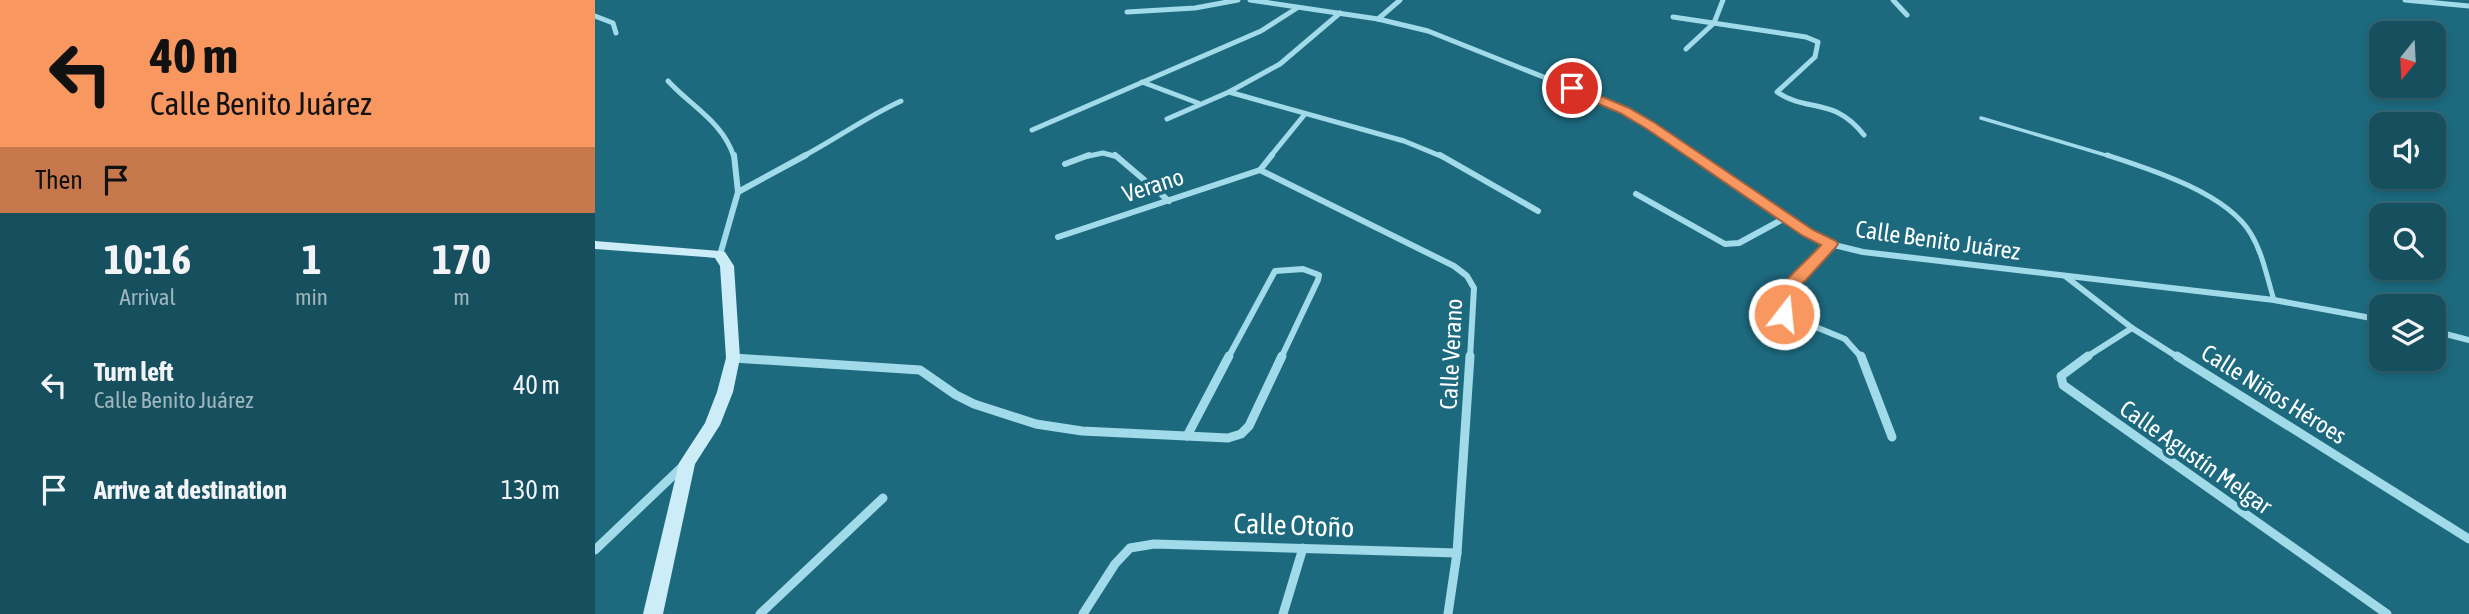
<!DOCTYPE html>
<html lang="en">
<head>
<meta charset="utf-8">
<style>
	:root { --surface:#16505f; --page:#235a68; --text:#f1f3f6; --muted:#9eb5bd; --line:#356774 }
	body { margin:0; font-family:"Asap Condensed",sans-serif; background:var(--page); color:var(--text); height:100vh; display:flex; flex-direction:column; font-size:26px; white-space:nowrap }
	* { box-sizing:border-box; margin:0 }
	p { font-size:23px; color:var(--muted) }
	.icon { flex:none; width:38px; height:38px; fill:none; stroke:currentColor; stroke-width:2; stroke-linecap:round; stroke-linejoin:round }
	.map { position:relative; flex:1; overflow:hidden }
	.side { display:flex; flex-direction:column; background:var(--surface); width:595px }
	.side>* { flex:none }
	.hud { background:#f8975f; color:#111; overflow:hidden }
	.needle { width:46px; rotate:198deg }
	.buttons { position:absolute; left:1774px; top:21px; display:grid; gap:14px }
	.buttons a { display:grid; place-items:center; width:77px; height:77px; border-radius:14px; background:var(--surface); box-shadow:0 4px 10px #0003,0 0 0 2px var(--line); font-size:35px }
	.pin { position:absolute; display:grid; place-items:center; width:60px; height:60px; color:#fff; margin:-30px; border:4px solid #fff; border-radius:50%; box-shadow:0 2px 7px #0007 }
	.me { position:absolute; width:77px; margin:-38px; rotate:16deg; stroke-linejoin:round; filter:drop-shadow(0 0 5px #0008) }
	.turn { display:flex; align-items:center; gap:24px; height:147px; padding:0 35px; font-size:32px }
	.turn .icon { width:91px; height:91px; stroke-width:2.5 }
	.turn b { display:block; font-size:49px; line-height:60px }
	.then { display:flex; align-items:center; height:66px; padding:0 35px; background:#0003; gap:14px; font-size:26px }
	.eta { display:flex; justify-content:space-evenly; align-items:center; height:119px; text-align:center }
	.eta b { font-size:42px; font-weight:700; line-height:49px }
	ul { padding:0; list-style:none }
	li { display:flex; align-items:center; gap:21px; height:105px; padding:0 35px }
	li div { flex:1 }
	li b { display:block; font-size:26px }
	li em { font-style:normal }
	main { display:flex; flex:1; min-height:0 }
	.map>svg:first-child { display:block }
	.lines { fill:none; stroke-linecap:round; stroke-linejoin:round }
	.lane-far1 { stroke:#a1dae9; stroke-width:3.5 }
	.lane { stroke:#a1dae9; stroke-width:5 }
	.street-far2 { stroke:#a1dae9; stroke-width:5 }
	.street-far1 { stroke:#a1dae9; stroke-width:6 }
	.street { stroke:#a1dae9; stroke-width:9 }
	.secondary { fill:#ccedf7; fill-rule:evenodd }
	.route { fill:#f8975f; stroke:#a1623e; stroke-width:2 }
	.labels { text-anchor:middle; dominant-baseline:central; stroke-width:7; stroke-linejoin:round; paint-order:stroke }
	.street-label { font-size:24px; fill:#fff; stroke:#1d6a7f }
	.near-street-label { font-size:28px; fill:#fff; stroke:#1d6a7f }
</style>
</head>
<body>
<main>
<section class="side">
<div class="hud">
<div class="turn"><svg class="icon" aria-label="left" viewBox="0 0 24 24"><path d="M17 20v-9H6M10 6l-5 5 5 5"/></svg><div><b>40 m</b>Calle Benito Juárez</div></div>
<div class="then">Then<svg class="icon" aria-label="arrive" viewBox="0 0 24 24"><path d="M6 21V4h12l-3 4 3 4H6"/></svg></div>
</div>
<div class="eta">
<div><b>10:16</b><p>Arrival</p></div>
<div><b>1</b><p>min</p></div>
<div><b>170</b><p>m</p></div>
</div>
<ul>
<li><svg class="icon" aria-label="left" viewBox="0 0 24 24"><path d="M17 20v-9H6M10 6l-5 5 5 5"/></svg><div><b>Turn left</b><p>Calle Benito Juárez</p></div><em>40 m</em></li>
<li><svg class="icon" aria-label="arrive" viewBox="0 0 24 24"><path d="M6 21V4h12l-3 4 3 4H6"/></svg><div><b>Arrive at destination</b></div><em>130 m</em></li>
</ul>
</section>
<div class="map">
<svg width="1874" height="614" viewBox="0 0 1874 614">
	<rect width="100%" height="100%" fill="#1d6a7f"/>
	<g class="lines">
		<!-- lane-far1 -->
		<polyline class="lane-far1" points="1386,118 1517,157"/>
		<!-- lane -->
		<path class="lane" d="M1512 155C1555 169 1632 193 1656 234 1668 254 1672 278 1679 300"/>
		<!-- street-far2 -->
		<g class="street-far2">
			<polyline points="655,0 783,19 833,31 1001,98 1056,126 1102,157"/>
			<polyline points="1298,0 1312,15"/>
			<polyline points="1810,0 1874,6"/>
			<polyline points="532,12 600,8 643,0"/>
			<polyline points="0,16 18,23 21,33"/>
			<path d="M1078 17 1211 37 1223 42 1220 57 1182 92C1213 113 1238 96 1269 135"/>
			<polyline points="783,19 805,0"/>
			<polyline points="1091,49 1119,23 1128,0"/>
			<path d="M73 81C97 107 128 122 139 157"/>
			<polyline points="547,82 603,103"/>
			<polyline points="634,92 809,141 848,157"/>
			<polyline points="572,119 634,92 685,64 745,13"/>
			<polyline points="437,130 666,31 702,8"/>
			<path d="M207 157C241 139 271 117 306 101"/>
			<polyline points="489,157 508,153 523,157"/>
			<polyline points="675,157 710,114"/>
		</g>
		<!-- street-far1 -->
		<g class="street-far1">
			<polyline points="520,155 574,201"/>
			<polyline points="845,155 943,211"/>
			<polyline points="1099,155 1213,233 1235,244 1268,252 1679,300 1787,320"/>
			<polyline points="470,164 494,155"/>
			<polyline points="665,170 859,266 872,276 879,288 875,358"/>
			<polyline points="665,170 677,155"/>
			<polyline points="143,192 211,155"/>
			<polyline points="1041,194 1130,244 1144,243 1190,218"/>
			<polyline points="463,237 665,170"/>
			<polyline points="1235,244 1184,301 1189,314 1250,339 1267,358"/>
			<polyline points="125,255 143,192 139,155"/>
			<polyline points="1470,276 1537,328 1584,358"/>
			<polyline points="1839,331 1874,340"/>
			<polyline points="633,358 680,271 708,269 724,275 723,280 686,358"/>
			<polyline points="1490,358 1537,328"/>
		</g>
		<!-- street -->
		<g class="street">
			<polyline points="1266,356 1297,437"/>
			<polyline points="1493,356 1466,376 1468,385 1792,614"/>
			<polyline points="1582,356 1874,539"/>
			<polyline points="138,358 325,370 361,395 379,404 441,424 487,431 633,438 646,434 654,426 687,356"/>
			<polyline points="592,436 634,356"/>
			<polyline points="0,550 88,466"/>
			<polyline points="165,614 288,498"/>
			<polyline points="488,614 520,564 535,548 559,544 862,553"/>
			<polyline points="688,614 708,548"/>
			<polyline points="853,614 862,553 875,356"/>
		</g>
		<!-- secondary -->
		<polygon class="secondary" points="0,241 125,251 130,252 139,266 145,358 138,392 125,425 100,464 68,614 48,614 84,463 110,423 122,392 131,358 125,266 120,258 110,257 0,249"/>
	</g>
	<!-- route -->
	<path class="route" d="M973 86H982L1034 108 1060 123 1218 230 1241 241 1243 244 1241 247 1211 280 1197 292 1192 301 1197 314 1194 317H1183L1176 301C1188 280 1210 263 1226 245L1208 236 1052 129 1025 113 973 91Z"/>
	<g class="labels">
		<!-- street labels -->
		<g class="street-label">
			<text transform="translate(558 185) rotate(-18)">Verano</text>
			<text transform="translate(1343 240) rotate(8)">Calle Benito Juárez</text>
			<text transform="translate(856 354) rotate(-87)">Calle Verano</text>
			<text transform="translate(1679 394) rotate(32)">Calle Niños Héroes</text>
			<text transform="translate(1601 457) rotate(35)">Calle Agustín Melgar</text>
		</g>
		<!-- near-street labels -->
		<g class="near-street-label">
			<text transform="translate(699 525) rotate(2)">Calle Otoño</text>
		</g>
	</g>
</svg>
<div class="buttons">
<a><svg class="needle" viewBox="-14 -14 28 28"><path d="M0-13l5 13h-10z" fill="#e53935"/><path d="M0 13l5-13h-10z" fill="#9eb5bd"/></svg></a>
<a><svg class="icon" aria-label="sound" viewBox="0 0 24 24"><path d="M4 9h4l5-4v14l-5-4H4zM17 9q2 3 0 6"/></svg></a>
<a><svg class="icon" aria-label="search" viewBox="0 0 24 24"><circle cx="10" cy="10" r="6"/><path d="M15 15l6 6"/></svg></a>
<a><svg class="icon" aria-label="layers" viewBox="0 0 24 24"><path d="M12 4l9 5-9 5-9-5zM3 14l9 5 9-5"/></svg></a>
</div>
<div class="pin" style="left:977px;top:88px;background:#d93025"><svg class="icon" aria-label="arrive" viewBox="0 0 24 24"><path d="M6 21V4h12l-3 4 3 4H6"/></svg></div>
<svg class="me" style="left:1189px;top:314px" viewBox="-20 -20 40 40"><circle r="17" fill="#f8975f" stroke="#fff" stroke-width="3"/><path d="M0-11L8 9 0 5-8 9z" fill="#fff"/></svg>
</div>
</main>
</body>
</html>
